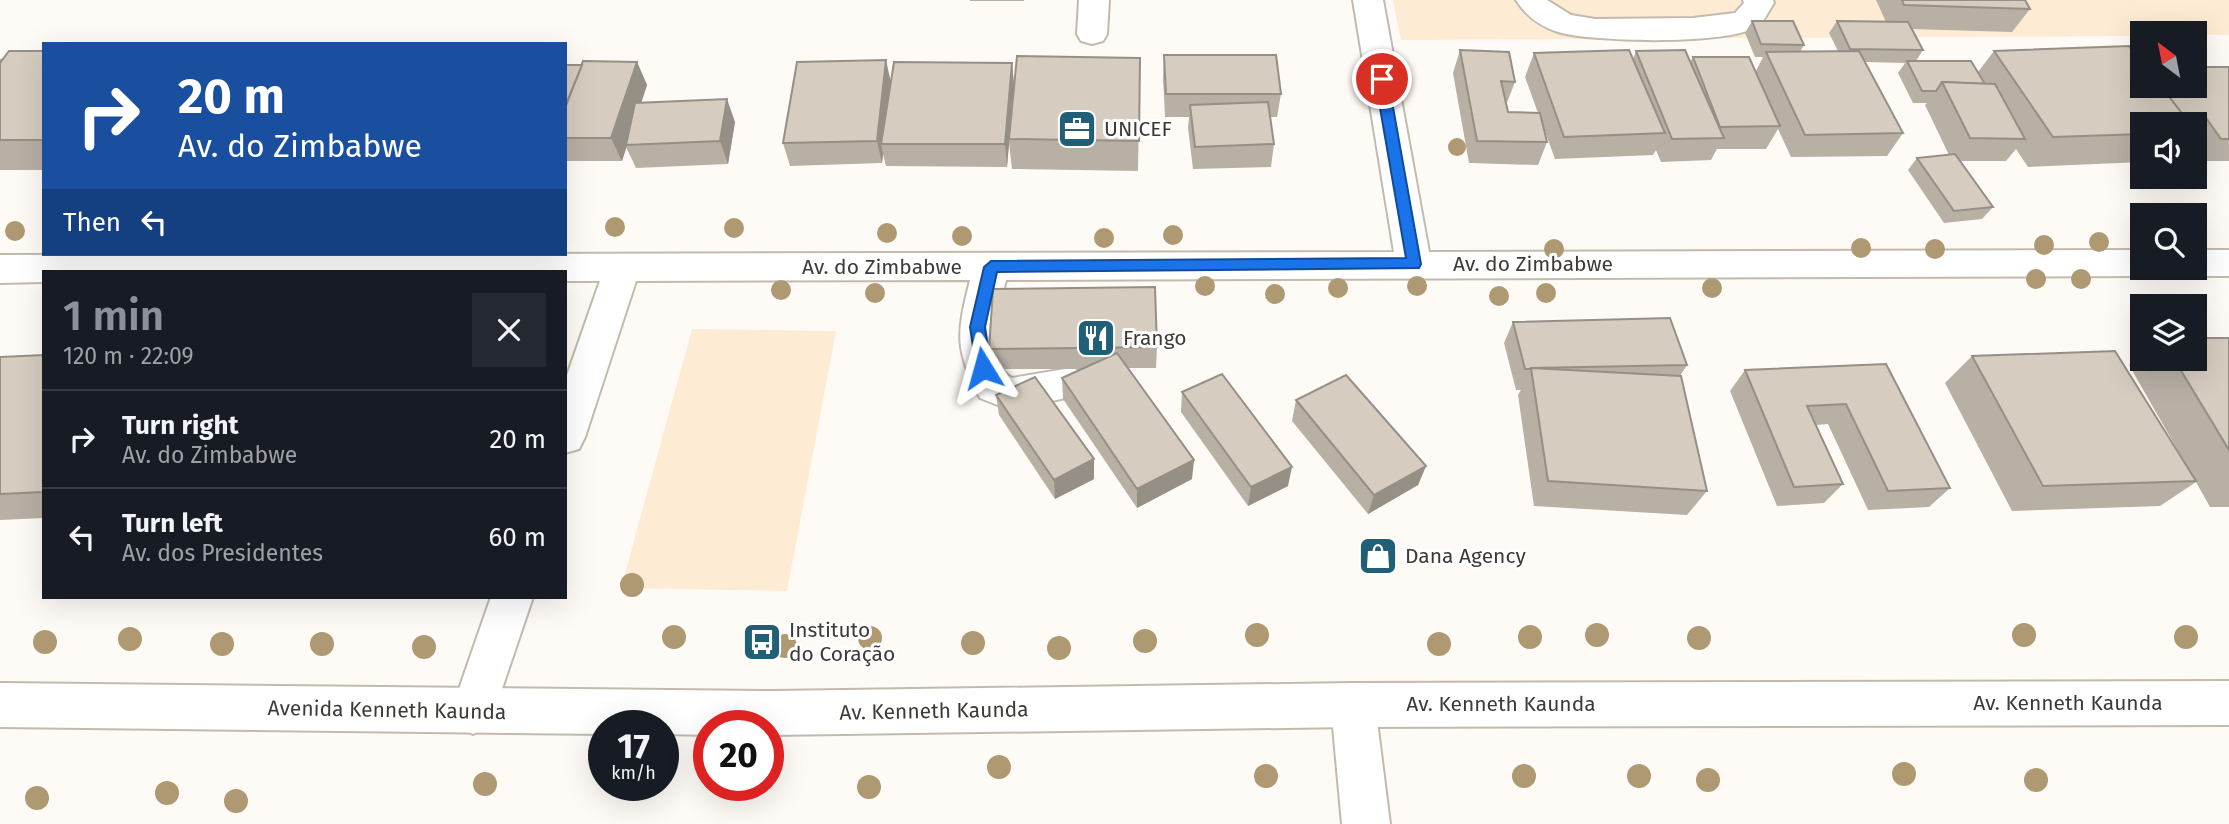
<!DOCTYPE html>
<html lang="en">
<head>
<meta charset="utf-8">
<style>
	:root { --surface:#171b24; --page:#242831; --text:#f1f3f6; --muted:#9ea1a6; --line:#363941; --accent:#8c9099 }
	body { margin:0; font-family:"Fira Sans",sans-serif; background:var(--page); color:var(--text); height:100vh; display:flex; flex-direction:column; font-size:26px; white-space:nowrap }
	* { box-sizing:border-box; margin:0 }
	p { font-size:23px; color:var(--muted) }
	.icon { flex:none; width:38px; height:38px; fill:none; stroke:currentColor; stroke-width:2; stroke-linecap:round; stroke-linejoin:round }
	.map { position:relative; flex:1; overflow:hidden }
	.sheet { position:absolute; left:42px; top:270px; width:525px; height:329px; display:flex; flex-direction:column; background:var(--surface); border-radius:0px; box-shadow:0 7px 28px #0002 }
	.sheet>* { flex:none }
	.guide { position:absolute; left:42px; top:42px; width:525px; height:214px; border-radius:0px; box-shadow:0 7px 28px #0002; background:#1a4fa0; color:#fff; overflow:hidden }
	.needle { width:46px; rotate:328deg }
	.controls { position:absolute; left:2130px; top:21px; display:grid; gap:14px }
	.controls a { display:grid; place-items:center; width:77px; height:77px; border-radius:0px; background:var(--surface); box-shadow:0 7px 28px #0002; font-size:35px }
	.speed { position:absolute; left:588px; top:710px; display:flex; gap:14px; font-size:35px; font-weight:700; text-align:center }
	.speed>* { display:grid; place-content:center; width:91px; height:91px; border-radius:50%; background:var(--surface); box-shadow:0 7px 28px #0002; line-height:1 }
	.speed small { font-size:18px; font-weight:400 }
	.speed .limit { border:10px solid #d22; background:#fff; color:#111 }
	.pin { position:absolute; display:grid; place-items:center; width:60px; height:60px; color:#fff; margin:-30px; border:4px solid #fff; border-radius:50%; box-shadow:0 2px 7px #0007 }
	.me { position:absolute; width:77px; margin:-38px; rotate:352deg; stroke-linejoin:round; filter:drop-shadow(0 0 5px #0008) }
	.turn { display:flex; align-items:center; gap:24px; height:147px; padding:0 21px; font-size:32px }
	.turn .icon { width:91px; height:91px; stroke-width:2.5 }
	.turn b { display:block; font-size:49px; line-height:60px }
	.then { display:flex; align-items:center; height:66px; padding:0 21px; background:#0003; gap:14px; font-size:26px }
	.round { display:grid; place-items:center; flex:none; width:74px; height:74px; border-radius:0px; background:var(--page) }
	.head { display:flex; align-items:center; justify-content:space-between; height:119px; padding:0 21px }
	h1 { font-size:42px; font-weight:600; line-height:52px; color:var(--accent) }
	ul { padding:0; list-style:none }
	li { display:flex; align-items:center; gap:21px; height:98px; padding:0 21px; border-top:2px solid var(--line) }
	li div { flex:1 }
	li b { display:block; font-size:26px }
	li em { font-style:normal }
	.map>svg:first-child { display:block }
	.green { fill:#fdebd3 }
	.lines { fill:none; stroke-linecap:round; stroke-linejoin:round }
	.minor-casing { stroke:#c3baae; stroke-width:4 }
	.major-casing { stroke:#c3baae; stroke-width:4 }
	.minor { fill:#fff; fill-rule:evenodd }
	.major { fill:#fff; fill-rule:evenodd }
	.tree { fill:#ae9973 }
	.wall { fill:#b8afa5 }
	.shaded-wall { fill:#968f86 }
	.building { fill:#d6ccc0; stroke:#968f86; stroke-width:2 }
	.route { fill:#1a73e8; stroke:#114b97; stroke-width:2 }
	.labels { text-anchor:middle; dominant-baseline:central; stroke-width:6; stroke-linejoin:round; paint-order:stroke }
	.poi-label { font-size:21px; fill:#3e3b36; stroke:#fff; text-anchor:start }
	.street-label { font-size:21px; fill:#3e3b36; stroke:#fff }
</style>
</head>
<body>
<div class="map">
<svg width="2229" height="824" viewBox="0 0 2229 824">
	<rect width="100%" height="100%" fill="#fefbf6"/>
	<!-- green -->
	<g class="green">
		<polygon points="1393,0 2229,0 2229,35 2142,33 2142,36 1401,40"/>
		<polygon points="692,329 836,331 787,591 621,588"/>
	</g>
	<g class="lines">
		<!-- minor casing -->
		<g class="minor-casing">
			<g id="minor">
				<polygon points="1079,0 1109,0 1107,34 1103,41 1092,44 1081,41 1077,34"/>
				<path d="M1353 0H1383L1429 252 2142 250V268H2157L2154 272 2142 276 1006 280C1001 301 985 366 1012 378L1071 368 1084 372 1090 383 1084 394 1010 410 980 398C954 348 957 333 970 280L636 281 585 437 579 449 565 453V381L600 281H565V271H44V282L0 283V255L1394 252Z"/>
				<path d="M1516 0H1547L1571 15 1595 19 1693 18 1735 13 1744 3 1743 0H1773L1774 3C1769 10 1765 20 1759 25 1734 46 1590 42 1558 32 1540 26 1526 16 1516 0Z"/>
				<polygon points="2194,250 2229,250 2229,276 2194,276 2182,272 2179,268 2194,268"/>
				<polygon points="491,597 533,597 489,727 473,734 457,727 451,712"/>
				<polygon points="1353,683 1369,690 1375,705 1390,824 1342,824 1331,705 1337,690"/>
			</g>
		</g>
		<!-- major casing -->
		<g class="major-casing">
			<polygon id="major" points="2229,681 2229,725 1353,727 773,735 768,735 768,726 709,726 709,735 663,734 663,726 604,726 604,734 0,727 0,683 773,691 1353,683"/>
		</g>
		<!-- minor -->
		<use href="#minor" class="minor"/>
		<!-- major -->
		<use href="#major" class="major"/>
	</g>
	<!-- trees -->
	<g class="tree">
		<circle cx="1457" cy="147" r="9"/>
		<circle cx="615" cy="227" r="10"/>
		<circle cx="734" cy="228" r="10"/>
		<circle cx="15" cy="231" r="10"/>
		<circle cx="887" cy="233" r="10"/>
		<circle cx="1173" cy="235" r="10"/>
		<circle cx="962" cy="236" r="10"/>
		<circle cx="1104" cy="238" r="10"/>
		<circle cx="2099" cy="242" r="10"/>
		<circle cx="2044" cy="245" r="10"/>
		<circle cx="1861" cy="248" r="10"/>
		<circle cx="1554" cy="249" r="10"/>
		<circle cx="1935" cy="249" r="10"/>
		<circle cx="2036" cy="279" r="10"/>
		<circle cx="2081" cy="279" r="10"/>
		<circle cx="1205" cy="286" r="10"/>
		<circle cx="1417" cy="286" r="10"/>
		<circle cx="1338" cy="288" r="10"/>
		<circle cx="1712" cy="288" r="10"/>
		<circle cx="781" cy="290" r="10"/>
		<circle cx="875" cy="293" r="10"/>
		<circle cx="1546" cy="293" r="10"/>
		<circle cx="1275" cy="294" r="10"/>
		<circle cx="1499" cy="296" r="10"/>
		<circle cx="632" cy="585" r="12"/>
		<circle cx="1257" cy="635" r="12"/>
		<circle cx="1597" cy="635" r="12"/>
		<circle cx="2024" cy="635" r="12"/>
		<circle cx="674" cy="637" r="12"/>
		<circle cx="1530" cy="637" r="12"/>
		<circle cx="2186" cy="637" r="12"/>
		<circle cx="870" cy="638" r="12"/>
		<circle cx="1699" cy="638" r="12"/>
		<circle cx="130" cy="639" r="12"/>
		<circle cx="1145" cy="641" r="12"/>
		<circle cx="45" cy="642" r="12"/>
		<circle cx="973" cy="643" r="12"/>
		<circle cx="222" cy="644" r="12"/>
		<circle cx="322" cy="644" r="12"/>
		<circle cx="1439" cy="644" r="12"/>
		<circle cx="785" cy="646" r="12"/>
		<circle cx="424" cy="647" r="12"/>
		<circle cx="1059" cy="648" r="12"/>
		<circle cx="999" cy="767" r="12"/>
		<circle cx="1904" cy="774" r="12"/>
		<circle cx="1266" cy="776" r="12"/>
		<circle cx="1524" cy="776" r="12"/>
		<circle cx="1639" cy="776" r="12"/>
		<circle cx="1708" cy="780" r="12"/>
		<circle cx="2036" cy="780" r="12"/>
		<circle cx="485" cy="784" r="12"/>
		<circle cx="869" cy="787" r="12"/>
		<circle cx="167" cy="793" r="12"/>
		<circle cx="37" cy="798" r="12"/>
		<circle cx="236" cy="801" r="12"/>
	</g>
	<!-- wall -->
	<g class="wall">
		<rect x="970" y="0" width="54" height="1"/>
		<polygon points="1876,0 2025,0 2030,9 2012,32 1912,29 1923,50 1916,61 1978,72 1994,51 2142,86 2229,67 2229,161 2198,161 2194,156 2194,124 2142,124 2142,162 2028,167 2016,149 2006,161 1960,161 1993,207 1982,219 1944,223 1908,170 1917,158 1949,155 1925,105 1927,103 1913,103 1898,73 1905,63 1865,62 1903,133 1887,156 1791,157 1778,129 1766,149 1717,149 1711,160 1661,162 1656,150 1653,155 1555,159 1543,126 1547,142 1538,165 1469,163 1453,73 1460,50 1515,82 1506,105 1508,112 1538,113 1525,77 1534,53 1633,59 1636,51 1690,62 1693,57 1756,71 1763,57 1755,57 1745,33 1752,21 1804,45 1800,52 1838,51 1829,33 1837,21 1886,22"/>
		<polygon points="44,51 44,170 0,170 0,59"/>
		<polygon points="1164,55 1281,94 1277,117 1270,117 1274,144 1271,167 1193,169 1188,128 1189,117 1165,117 1163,78"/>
		<polygon points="1140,58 1138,171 1012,169 1009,143 1007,167 886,166 883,154 882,163 790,166 783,143 891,84 1012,63 1014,86"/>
		<polygon points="637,62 647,85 641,103 735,122 728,164 636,168 626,147 622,161 565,161 565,65"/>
		<polygon points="1513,322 1687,365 1680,376 1707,491 1687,515 1534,506 1518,395 1521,390 1516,390 1504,343"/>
		<polygon points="2229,338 2229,507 2210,507 2196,482 2160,506 2012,511 1945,383 1972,356 2189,470 2129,365 2142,354 2142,359 2174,359"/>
		<polygon points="1157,347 1156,368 1128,368 1192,479 1137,508 1063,399 1062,378 1082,369 992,369 989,349"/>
		<polygon points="44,355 44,518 0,520 0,357"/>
		<polygon points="1886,364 1950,488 1929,507 1868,510 1828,424 1816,425 1843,484 1824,503 1777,506 1730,391 1745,370"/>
		<polygon points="1182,392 1288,486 1248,506 1181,412"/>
		<polygon points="996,395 1094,479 1055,499 999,415"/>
		<polygon points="1296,400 1426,466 1418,485 1368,514 1292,421"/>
	</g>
	<!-- shaded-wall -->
	<g class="shaded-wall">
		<polygon points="886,60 891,83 881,144 883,154 882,163 877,141"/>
		<polygon points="637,62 647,85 622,161 611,138"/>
		<polygon points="1012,63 1014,86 1007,167 1005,144"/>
		<polygon points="727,99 735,122 728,164 720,141"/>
		<polygon points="1094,459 1094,479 1055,499 1054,480"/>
		<polygon points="1194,460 1192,479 1137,508 1137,489"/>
		<polygon points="1426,466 1418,485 1368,514 1374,495"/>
		<polygon points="1292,467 1288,486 1248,506 1251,487"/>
	</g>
	<!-- building -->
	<g class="building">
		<polygon points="1902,0 2025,0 2030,9 1904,5"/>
		<polygon points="1752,21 1793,21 1804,45 1761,44"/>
		<polygon points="1837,21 1908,22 1923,50 1850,49"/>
		<polygon points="2129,46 2142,62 2142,86 2161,86 2191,124 2142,124 2142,134 2053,137 1994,51"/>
		<polygon points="1460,50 1509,52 1515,82 1501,81 1508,112 1540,113 1547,142 1477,141"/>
		<polygon points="1629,50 1665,133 1564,137 1534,53"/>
		<polygon points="1685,50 1724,138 1672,139 1636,51"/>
		<polygon points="9,51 44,51 44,140 0,140 0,63"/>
		<polygon points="1859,51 1903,133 1805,135 1766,52"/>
		<polygon points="1164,55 1276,55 1281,94 1166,94"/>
		<polygon points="1017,56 1140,58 1139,141 1009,139"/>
		<polygon points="1693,57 1749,57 1780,126 1720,127"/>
		<polygon points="886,60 877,141 783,143 797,62"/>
		<polygon points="583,61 637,62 611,138 565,138 565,108"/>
		<polygon points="1907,61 1971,61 1985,84 1942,82 1936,91 1922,91"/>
		<polygon points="894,62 1012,63 1005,144 881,144"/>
		<polygon points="565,65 582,65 565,107"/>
		<polygon points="2194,67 2229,67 2229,139 2221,139 2204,115 2184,116 2161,86 2194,86"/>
		<polygon points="1942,82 1995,84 2025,139 1970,138"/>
		<polygon points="727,99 720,141 626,145 635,103"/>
		<polygon points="1268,102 1274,144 1195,147 1190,105"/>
		<polygon points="1955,154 1993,207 1954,211 1917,158"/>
		<polygon points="1155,287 1157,347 989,349 993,289"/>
		<polygon points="1670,318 1687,365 1531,368 1531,369 1525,369 1513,322"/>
		<polygon points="2194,338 2229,338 2229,450 2174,359 2194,359"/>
		<polygon points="2115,351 2196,481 2043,486 1972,356"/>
		<polygon points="1117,353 1194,460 1137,489 1062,378"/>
		<polygon points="44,355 44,492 0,494 0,357"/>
		<polygon points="1886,364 1950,488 1888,491 1846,404 1807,406 1843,484 1794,487 1745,370"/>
		<polygon points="1531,368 1681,376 1707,491 1548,481"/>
		<polygon points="1222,374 1292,467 1251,487 1182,392"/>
		<polygon points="1346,375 1426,466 1374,495 1296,400"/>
		<polygon points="1035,377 1094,459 1054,480 996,395"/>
	</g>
	<!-- route -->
	<polygon class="route" points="1382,75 1388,79 1421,264 1419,268 997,272 985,327 991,368 988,373 977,373 970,327 984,267 991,261 1406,258 1375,79"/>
	<!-- icons -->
	<defs>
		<g id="office-square" transform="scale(2.0125)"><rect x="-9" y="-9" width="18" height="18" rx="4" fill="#215f76" stroke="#fff"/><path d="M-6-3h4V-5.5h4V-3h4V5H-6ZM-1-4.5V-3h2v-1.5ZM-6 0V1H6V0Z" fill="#fff"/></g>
		<g id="restaurant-square" transform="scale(2.0125)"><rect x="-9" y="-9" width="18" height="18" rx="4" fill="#215f76" stroke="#fff"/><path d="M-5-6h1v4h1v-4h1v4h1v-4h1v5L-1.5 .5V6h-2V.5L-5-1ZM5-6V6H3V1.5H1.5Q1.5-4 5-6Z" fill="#fff"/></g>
		<g id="shop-square" transform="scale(2.0125)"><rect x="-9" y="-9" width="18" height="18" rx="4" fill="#215f76" stroke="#fff"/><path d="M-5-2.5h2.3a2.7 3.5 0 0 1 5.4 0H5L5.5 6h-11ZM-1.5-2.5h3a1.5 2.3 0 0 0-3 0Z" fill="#fff"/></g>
		<g id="bus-square" transform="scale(2.0125)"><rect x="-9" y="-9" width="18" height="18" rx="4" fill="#215f76" stroke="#fff"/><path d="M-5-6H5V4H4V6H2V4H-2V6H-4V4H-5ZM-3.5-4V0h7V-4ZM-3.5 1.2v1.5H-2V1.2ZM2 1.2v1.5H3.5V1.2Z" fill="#fff"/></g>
	</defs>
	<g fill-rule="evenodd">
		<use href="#office-square" x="1077" y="129"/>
		<use href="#restaurant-square" x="1096" y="338"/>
		<use href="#shop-square" x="1378" y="556"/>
		<use href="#bus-square" x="762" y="642"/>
	</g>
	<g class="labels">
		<!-- poi labels -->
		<g class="poi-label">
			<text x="1104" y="129">UNICEF</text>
			<text x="1123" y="338">Frango</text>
			<text x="1405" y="556">Dana Agency</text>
			<text x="789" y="630">Instituto<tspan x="789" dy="24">do Coração</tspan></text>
		</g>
		<!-- street labels -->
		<g class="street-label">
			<text x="1533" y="264">Av. do Zimbabwe</text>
			<text x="882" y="267">Av. do Zimbabwe</text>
			<text x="2068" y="703">Av. Kenneth Kaunda</text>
			<text x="1501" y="704">Av. Kenneth Kaunda</text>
			<text transform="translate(387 710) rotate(1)">Avenida Kenneth Kaunda</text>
			<text transform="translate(934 711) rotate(-1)">Av. Kenneth Kaunda</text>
		</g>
	</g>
</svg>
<div class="controls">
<a><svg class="needle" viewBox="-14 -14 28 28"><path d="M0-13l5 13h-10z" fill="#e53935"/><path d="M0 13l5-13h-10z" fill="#9ea1a6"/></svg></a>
<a><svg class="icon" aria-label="sound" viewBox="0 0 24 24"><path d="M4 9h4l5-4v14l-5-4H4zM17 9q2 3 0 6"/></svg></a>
<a><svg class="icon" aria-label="search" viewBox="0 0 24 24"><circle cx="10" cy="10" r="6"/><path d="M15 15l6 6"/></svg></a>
<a><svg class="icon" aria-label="layers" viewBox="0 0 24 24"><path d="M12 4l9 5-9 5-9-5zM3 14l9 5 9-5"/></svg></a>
</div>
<div class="speed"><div>17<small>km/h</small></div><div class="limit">20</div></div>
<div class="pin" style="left:1382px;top:79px;background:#d93025"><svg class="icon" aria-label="arrive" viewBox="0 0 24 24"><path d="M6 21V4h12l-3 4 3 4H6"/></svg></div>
<svg class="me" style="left:983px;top:368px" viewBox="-20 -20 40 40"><path d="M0-17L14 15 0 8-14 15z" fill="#1a73e8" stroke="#fff" stroke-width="4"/></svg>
<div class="guide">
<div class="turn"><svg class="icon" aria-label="right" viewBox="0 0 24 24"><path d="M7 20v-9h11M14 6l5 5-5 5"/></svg><div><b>20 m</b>Av. do Zimbabwe</div></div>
<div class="then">Then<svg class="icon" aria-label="left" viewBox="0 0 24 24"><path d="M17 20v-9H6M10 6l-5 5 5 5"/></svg></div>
</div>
<section class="sheet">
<div class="head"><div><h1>1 min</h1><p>120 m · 22:09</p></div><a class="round"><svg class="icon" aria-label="close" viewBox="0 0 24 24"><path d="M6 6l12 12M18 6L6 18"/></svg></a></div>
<ul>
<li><svg class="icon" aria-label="right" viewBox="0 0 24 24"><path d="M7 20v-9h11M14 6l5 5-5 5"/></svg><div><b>Turn right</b><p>Av. do Zimbabwe</p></div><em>20 m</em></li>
<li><svg class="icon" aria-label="left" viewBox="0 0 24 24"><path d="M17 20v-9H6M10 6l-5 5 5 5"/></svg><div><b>Turn left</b><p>Av. dos Presidentes</p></div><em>60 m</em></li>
</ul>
</section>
</div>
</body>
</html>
